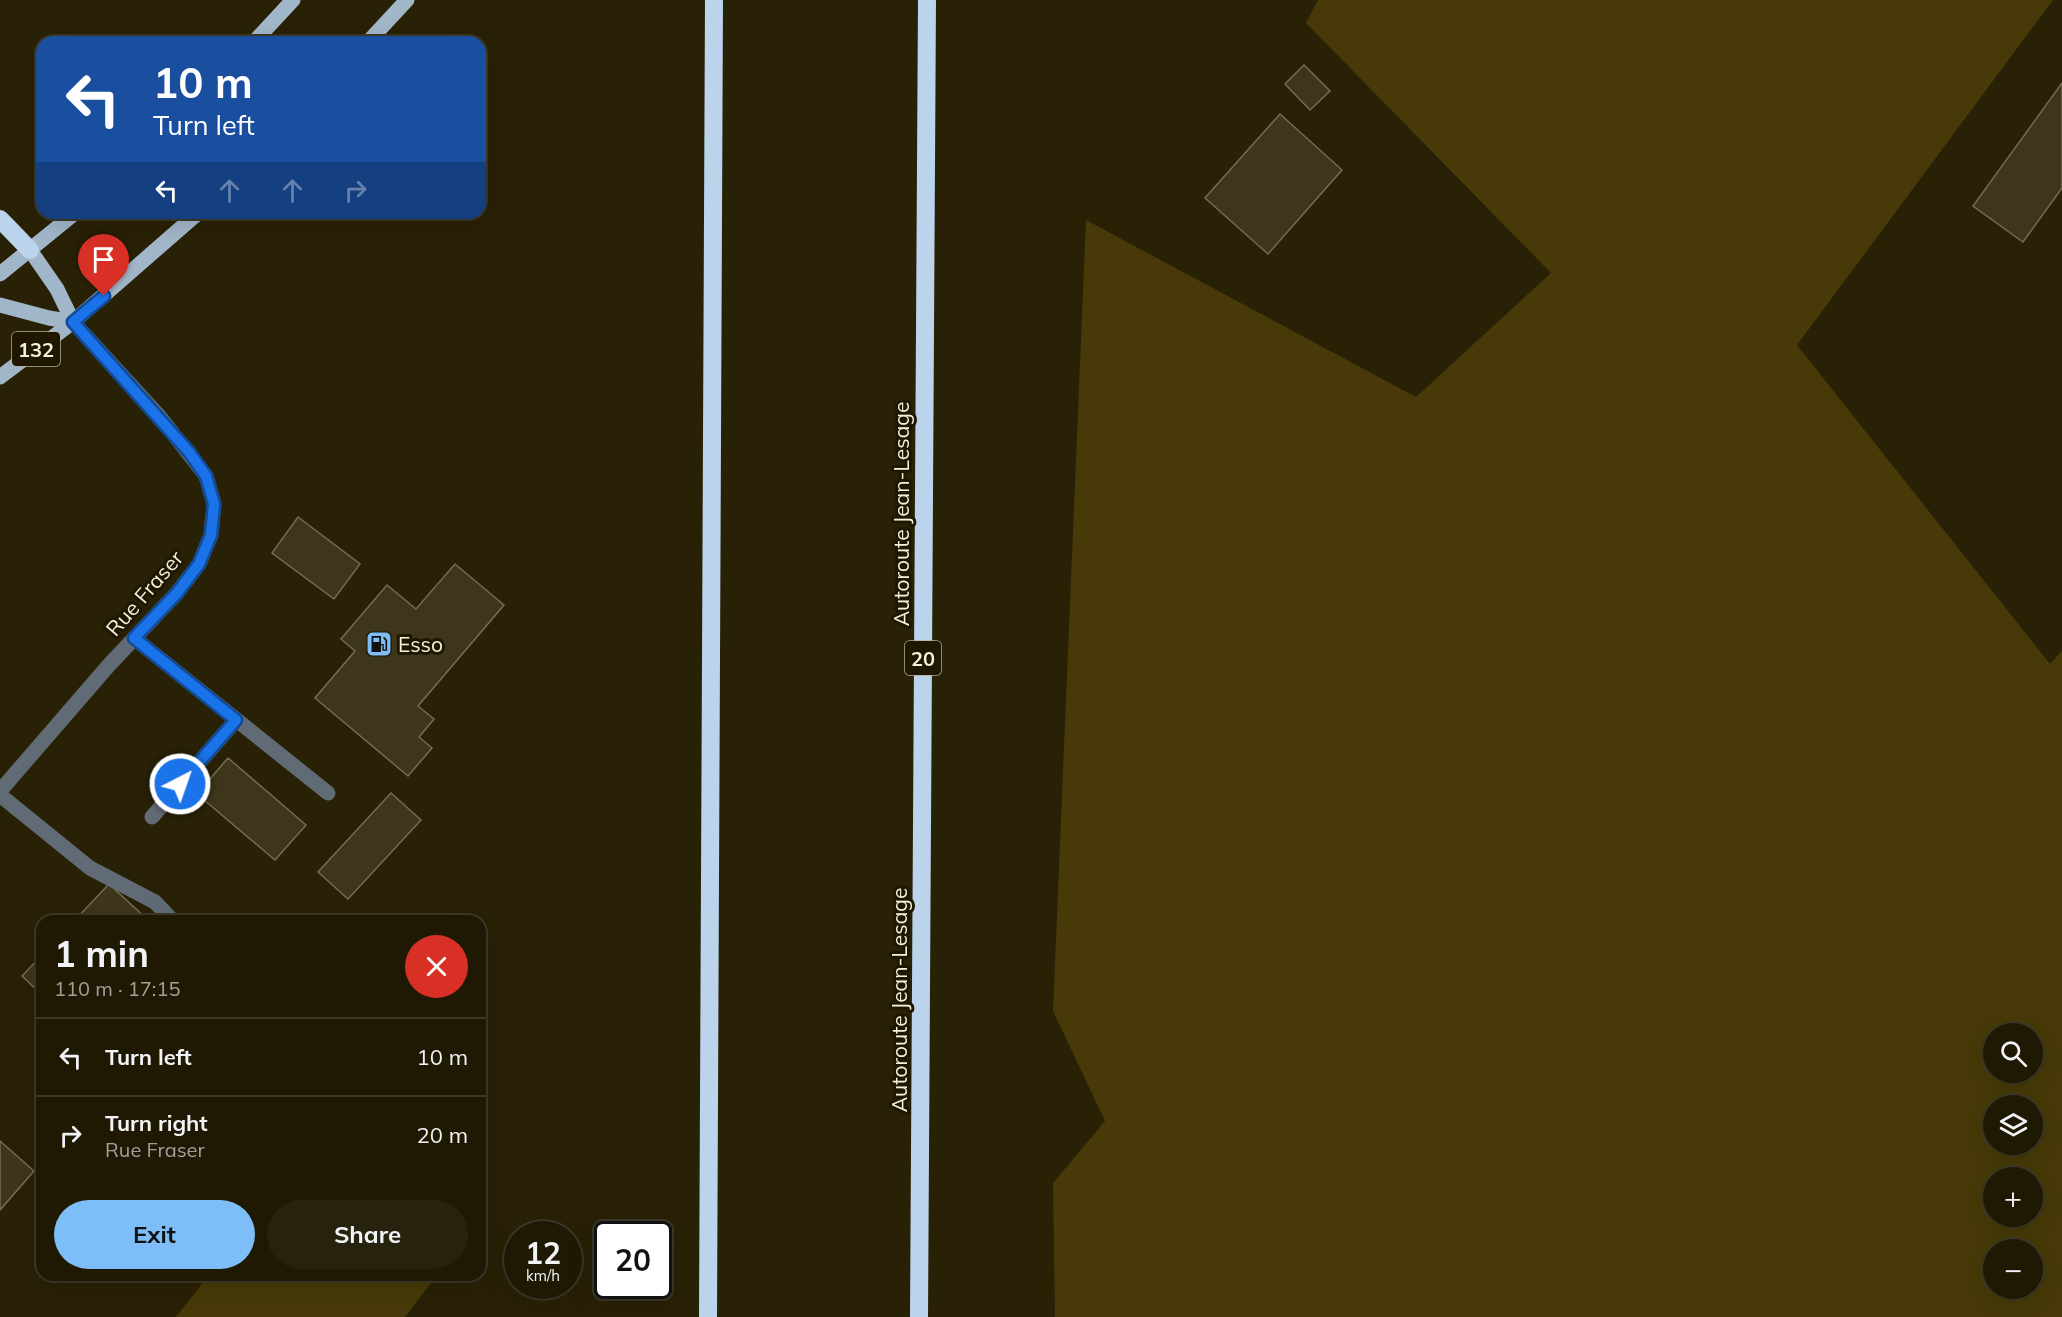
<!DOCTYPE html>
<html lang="en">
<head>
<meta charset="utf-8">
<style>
	:root { --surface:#1f1904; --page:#27220e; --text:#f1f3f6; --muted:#a1a09a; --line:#3c3826; --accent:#7dbef9 }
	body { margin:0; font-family:Mulish,sans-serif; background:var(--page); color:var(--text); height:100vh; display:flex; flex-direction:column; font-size:22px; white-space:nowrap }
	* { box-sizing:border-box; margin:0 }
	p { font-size:20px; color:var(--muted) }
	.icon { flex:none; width:33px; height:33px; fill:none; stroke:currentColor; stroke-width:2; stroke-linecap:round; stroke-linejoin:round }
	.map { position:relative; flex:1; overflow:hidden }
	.drawer { position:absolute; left:36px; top:915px; width:450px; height:366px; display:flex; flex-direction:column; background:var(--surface); border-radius:18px; box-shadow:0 6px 24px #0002,0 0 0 2px var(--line) }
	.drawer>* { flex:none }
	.banner { position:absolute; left:36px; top:36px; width:450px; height:183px; border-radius:18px; box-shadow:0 6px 24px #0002,0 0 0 2px var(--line); background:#1a4fa0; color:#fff; overflow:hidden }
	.buttons { position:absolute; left:1983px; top:1023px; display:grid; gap:12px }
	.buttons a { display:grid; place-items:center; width:60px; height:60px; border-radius:50%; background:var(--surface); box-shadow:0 6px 24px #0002,0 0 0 2px var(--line); font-size:30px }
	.speed { position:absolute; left:504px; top:1221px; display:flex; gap:12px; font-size:30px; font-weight:700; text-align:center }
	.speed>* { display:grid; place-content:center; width:78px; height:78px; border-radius:50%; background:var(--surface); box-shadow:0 6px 24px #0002,0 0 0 2px var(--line); line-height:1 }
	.speed small { font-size:15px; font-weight:400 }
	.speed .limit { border:3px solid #111; border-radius:9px; background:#fff; color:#111 }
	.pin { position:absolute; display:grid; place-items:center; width:51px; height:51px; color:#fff; margin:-62px -26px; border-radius:50% 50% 50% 0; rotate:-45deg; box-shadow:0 0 6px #0007 }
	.pin .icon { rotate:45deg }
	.me { position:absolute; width:66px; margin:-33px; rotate:41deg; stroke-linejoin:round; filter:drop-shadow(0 0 4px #0008) }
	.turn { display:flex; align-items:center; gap:21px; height:126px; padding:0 18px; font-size:27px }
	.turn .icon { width:78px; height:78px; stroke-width:2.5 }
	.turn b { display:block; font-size:42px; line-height:51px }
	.lanes { display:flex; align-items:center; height:57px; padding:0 18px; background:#0003; justify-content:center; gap:30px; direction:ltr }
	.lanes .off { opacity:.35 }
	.round { display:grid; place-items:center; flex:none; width:63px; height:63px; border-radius:32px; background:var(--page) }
	.summary { display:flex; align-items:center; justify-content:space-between; height:102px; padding:0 18px }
	h1 { font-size:36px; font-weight:700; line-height:45px }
	.action { display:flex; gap:12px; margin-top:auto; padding:12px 18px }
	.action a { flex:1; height:69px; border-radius:36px; background:var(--accent); color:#111; font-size:24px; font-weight:700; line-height:69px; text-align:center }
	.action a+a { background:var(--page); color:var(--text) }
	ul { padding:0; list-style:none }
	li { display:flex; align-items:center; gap:18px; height:78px; padding:0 18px; border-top:2px solid var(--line) }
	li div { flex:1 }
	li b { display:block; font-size:22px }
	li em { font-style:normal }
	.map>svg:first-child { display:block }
	.green { fill:#473a08; fill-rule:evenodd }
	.building { fill:#3e361b; stroke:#756c50; stroke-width:1.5 }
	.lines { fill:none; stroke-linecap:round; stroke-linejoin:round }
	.service { stroke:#616b75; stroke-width:15 }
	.minor { stroke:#616b75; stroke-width:15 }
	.primary { stroke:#a2b6ca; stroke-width:15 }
	.motorway { stroke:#bbd4ec; stroke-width:18 }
	.route-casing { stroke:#114b97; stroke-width:15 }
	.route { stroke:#1a73e8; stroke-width:10 }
	.labels { text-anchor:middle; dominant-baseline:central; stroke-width:6; stroke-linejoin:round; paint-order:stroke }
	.shield { fill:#1f1700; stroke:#b4ae9c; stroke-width:1.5 }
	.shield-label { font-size:20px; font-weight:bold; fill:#f4efdf }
	.street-label { font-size:21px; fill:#f4efdf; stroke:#1f1700 }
	.poi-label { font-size:21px; fill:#f4efdf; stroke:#1f1700; text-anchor:start }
</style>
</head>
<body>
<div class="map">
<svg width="2062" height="1317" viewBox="0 0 2062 1317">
	<rect width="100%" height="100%" fill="#292106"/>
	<!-- green -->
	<g class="green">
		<path d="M1318 0H2053L1797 345 2050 664 2062 651V1317H1055L1053 1183 1105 1121 1053 1011 1086 220 1416 397 1551 273 1306 23ZM1994 1034H2032V1072H1994ZM1994 1106H2032V1144H1994ZM1994 1178H2032V1216H1994ZM1994 1250H2032V1288H1994Z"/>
		<polygon points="209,1275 437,1275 405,1317 176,1317"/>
	</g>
	<!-- building -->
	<g class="building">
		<polygon points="1304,65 1330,91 1310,110 1285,84"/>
		<polygon points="2062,83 2062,188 2023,242 1973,206"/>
		<polygon points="1280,114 1342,170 1268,254 1205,198"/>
		<polygon points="298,517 360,564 334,599 272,553"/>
		<polygon points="455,564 504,605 418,706 434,719 419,737 432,748 408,776 315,698 355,651 341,639 387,585 416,609"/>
		<polygon points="228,758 306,825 275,860 197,794"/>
		<polygon points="391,793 421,820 348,899 318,872"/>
		<polygon points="109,884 149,921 74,921"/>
		<polygon points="42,955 42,995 22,976"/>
		<polygon points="0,1141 34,1171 0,1210"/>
	</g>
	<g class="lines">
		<!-- service -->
		<g class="service">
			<polyline points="134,638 328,793"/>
			<polyline points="0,795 90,868 155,902 173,921"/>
			<polyline points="152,817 236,720"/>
		</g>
		<!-- minor -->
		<polyline class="minor" points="0,791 109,665 177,593 199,564 211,535 214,504 206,476 160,417 73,322"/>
		<!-- primary -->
		<g class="primary">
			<polyline points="254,42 293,0"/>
			<polyline points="368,42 407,0"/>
			<polyline points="30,250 57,289 73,322"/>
			<polyline points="0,274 75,213"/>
			<polyline points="0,305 49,318 73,322"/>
			<polyline points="0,377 73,322 198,213"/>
		</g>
		<!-- motorway -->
		<g class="motorway">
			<polyline points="0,219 30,250"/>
			<polyline points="708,1317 714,0"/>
			<polyline points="919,1317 927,0"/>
		</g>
	</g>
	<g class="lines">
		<!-- route casing -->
		<g class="route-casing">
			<polyline id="route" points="104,296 73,322 189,452 206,476 214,504 211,535 199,564 177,593 134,638 236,720 180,784"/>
		</g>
		<!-- route -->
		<use href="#route" class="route"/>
	</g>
	<!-- icons -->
	<defs>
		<g id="fuel-square" transform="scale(1.35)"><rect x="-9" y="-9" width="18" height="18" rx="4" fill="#7dbef9" stroke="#1f1700"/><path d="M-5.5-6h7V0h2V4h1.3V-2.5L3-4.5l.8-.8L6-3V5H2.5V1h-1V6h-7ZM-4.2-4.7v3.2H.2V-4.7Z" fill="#111"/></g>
	</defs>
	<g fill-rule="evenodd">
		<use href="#fuel-square" x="379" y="644"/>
	</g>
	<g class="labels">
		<!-- shield labels -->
		<g class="shield">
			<rect x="12" y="332" width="48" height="34" rx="4.5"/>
			<rect x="905" y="641" width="36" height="34" rx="4.5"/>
		</g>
		<g class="shield-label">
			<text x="36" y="349">132</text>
			<text x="923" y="658">20</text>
		</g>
		<!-- street labels -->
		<g class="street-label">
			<text transform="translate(901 514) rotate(-90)">Autoroute Jean-Lesage</text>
			<text transform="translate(144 593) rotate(-49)">Rue Fraser</text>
			<text transform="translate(899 1000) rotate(-90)">Autoroute Jean-Lesage</text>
		</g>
		<!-- poi labels -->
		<g class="poi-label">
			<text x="398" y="644">Esso</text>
		</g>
	</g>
</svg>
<div class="buttons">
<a><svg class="icon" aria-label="search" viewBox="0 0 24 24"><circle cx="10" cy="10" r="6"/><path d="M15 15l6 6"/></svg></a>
<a><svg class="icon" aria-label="layers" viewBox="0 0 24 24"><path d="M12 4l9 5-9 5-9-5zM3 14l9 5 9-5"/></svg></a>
<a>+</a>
<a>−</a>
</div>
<div class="speed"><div>12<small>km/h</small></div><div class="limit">20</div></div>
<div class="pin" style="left:104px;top:296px;background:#d93025"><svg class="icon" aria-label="arrive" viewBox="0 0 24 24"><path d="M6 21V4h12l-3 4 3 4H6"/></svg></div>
<svg class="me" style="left:180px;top:784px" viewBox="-20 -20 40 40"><circle r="17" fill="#1a73e8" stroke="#fff" stroke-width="3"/><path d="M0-11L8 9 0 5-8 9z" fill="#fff"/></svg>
<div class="banner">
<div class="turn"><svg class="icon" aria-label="left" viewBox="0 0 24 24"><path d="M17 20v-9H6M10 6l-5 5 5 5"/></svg><div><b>10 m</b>Turn left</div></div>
<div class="lanes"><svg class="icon" aria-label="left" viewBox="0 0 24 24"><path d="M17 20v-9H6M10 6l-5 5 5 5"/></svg><svg class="icon off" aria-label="ahead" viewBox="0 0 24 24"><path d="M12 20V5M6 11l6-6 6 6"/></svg><svg class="icon off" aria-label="ahead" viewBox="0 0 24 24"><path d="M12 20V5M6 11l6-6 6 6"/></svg><svg class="icon off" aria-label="right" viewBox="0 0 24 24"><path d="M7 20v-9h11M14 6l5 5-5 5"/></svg></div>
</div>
<section class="drawer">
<div class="summary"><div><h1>1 min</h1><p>110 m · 17:15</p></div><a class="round" style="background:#d93025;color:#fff"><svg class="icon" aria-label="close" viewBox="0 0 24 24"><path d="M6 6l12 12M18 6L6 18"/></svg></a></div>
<ul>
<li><svg class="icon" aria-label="left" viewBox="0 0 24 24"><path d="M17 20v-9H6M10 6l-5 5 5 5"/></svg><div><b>Turn left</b></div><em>10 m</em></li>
<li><svg class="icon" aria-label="right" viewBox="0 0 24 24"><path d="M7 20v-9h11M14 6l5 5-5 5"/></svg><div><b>Turn right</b><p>Rue Fraser</p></div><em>20 m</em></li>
</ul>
<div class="action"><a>Exit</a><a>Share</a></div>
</section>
</div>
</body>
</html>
